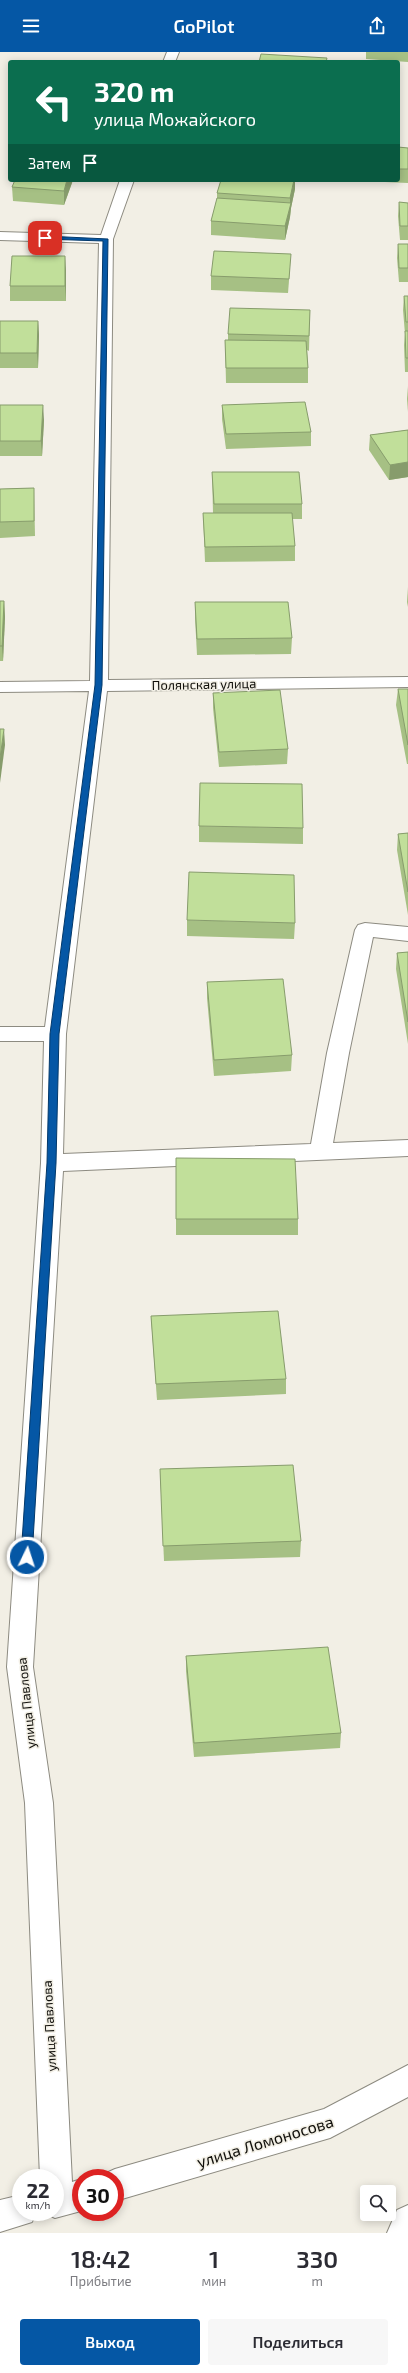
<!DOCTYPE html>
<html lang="ru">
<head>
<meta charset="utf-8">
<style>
	:root { --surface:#fff; --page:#f7f7f7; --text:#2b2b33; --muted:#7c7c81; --accent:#0557a5 }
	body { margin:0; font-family:"Exo 2",sans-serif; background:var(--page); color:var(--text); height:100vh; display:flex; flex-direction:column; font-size:15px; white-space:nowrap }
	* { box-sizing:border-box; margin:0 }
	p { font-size:13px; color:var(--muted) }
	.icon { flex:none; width:22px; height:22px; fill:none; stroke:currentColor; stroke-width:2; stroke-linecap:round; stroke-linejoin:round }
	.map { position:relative; height:2181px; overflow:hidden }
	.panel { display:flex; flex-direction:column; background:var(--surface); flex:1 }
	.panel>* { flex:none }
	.top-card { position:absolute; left:8px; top:8px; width:392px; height:122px; border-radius:4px; box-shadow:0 2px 10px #0003; background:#0b6e4f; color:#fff; overflow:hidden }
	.buttons { position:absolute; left:360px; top:2133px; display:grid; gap:8px }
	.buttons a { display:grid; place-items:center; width:36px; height:36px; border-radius:4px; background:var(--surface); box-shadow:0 2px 10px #0003; font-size:20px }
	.speed { position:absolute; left:12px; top:2117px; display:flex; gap:8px; font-size:20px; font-weight:700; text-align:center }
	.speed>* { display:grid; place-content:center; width:52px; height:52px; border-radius:50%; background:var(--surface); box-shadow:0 2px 10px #0003; line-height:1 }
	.speed small { font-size:10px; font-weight:400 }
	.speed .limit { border:6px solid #d22; background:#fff; color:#111 }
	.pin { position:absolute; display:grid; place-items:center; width:34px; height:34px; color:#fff; margin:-17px; border-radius:8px; box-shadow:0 2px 6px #0006 }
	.me { position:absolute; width:44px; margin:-22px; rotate:4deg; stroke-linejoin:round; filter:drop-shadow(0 0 3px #0008) }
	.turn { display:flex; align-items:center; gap:14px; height:84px; padding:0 20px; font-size:18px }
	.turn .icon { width:52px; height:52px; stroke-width:2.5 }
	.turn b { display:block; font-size:28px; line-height:34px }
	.then { display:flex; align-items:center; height:38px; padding:0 20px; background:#0003; gap:8px; font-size:15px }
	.eta { display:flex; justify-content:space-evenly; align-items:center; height:68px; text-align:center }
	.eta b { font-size:24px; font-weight:600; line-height:28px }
	.action { display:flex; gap:8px; margin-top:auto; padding:8px 20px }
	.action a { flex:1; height:46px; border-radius:4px; background:var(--accent); color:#fff; font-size:16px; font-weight:600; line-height:46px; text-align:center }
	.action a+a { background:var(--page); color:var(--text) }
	header { display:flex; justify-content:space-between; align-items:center; height:52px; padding:0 20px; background:var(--accent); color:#fff; font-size:18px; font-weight:600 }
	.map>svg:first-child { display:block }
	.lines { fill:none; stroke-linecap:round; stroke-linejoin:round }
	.street-casing { stroke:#8d8b81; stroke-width:2 }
	.street { fill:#fff; fill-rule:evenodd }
	.wall { fill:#a6c084 }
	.shaded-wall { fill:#879c6c }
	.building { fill:#c1df9a; stroke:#879c6c }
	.route { fill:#0557a5; stroke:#03396b }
	.labels { text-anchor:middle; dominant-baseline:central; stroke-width:3; stroke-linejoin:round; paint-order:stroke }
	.street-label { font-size:13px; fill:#100f0b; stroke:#f2efe5 }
	.near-street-label { font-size:16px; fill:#100f0b; stroke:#f2efe5 }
</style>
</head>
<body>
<header><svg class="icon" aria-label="menu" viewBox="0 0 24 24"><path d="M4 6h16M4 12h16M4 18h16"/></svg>GoPilot<svg class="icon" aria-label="share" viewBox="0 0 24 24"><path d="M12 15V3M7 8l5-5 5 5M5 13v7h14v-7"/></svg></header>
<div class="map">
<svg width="408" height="2181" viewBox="0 0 408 2181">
	<rect width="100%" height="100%" fill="#f2efe5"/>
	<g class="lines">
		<!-- street casing -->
		<g class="street-casing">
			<g id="street">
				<polygon points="167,0 179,0 175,10 163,10"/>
				<polygon points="120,128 134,128 113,187 108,628 408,625 408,635 107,639 66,982 63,1102 311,1092 327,1001 355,878 358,873 365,871 408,875 408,889 373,885 349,1001 333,1091 408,1088 408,1104 63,1119 33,1615 53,1751 72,2130 81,2127 81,2159 55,2166 43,2160 55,2160 55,2126 40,2126 25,1751 7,1615 41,1111 44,989 0,989 0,975 45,975 89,639 0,640 0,630 90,629 99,191 0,188 0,180 101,183"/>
				<polygon points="408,2013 408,2045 330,2086 115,2149 115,2126 102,2126 104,2122 115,2117 324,2057"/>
				<polygon points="21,2143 21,2160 36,2160 32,2170 0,2180 0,2148"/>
				<polygon points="408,2153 408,2181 387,2181 397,2158"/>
			</g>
		</g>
		<!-- street -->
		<use href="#street" class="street"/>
	</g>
	<!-- wall -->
	<g class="wall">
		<polygon points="366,0 408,0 408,10 366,7"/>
		<polygon points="398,95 408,96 408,131 385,130 385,128 398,128"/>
		<polygon points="73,128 64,153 13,149 12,135"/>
		<polygon points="221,128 295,128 295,137 291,156 290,165 285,188 211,183 211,169 217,148 217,141"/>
		<polygon points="399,150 408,151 408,188 400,188 398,164"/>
		<polygon points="398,192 408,192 408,230 399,230 397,206"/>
		<polygon points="290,216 288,241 211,238 211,224"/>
		<polygon points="66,218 66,249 10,249 10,234"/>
		<polygon points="404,244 408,244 408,320 405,320 404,293 405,282 403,258"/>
		<polygon points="310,258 309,299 307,298 308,316 308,331 226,331 225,288 228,288 228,282"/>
		<polygon points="0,269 38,269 39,283 38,316 0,316"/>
		<polygon points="408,334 408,360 407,347"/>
		<polygon points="0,353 44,368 42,404 0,404"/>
		<polygon points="222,353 311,380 311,394 226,397 222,367"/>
		<polygon points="408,378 408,425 389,428 369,398 370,383"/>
		<polygon points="212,420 302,452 302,467 292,467 295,494 295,509 205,510 203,461 213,461"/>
		<polygon points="34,436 35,484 0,486 0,437"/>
		<polygon points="408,535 408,555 407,550"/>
		<polygon points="0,549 4,549 5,565 3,609 0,609"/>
		<polygon points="195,550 292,586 291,602 197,603 195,566"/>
		<polygon points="398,637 408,637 408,712 407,712 396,653"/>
		<polygon points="213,641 288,697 287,712 219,715 213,656"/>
		<polygon points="199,774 303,776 303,792 199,790"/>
		<polygon points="408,781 408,863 397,798 398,782"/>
		<polygon points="187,868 295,871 294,887 187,884"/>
		<polygon points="408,900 408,992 396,917 397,901"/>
		<polygon points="207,930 292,1003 291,1019 214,1024 207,946"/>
		<rect x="176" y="1167" width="122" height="16"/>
		<polygon points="151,1264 286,1327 286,1342 157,1348 152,1280"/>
		<polygon points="160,1417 301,1489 300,1505 164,1509"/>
		<polygon points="186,1604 341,1681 340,1696 194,1705 186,1619"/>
	</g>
	<!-- shaded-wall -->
	<g class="shaded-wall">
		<polygon points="67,128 73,128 64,153 64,139"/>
		<polygon points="294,128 295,128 295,137 291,156 290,165 285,188 285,174 290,154 290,146"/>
		<polygon points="65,204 66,218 66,249 65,234"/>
		<polygon points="38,269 39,283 38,316 37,301"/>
		<polygon points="43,353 44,368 42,404 41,389"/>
		<polygon points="408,410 408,425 389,428 390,413"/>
		<polygon points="4,549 5,565 3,609 2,594"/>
		<polygon points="4,677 5,693 0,731 0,706"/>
	</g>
	<!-- building -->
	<g class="building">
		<polygon points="261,2 327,6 326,10 259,10"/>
		<polygon points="398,95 408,96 408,117 398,117"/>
		<polygon points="15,128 67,128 64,139 12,135"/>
		<polygon points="221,128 294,128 290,146 217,141"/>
		<polygon points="217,146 291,151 285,174 211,169"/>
		<polygon points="399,150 408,151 408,174 400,174"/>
		<polygon points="398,192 408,192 408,216 399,216"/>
		<polygon points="214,199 291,202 289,227 211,224"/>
		<polygon points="12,204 65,204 65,234 10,234"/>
		<polygon points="404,244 408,244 408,270 406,270"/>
		<polygon points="230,256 310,258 309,284 228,282"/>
		<polygon points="0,269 38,269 37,301 0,301"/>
		<polygon points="405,279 408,279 408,306 406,306"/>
		<polygon points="225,288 306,289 308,316 226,316"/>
		<polygon points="305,350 311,380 226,382 222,353"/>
		<polygon points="0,353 43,353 41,389 0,389"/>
		<polygon points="408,378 408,410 390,413 370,383"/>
		<polygon points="212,420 299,420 302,452 214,452"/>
		<polygon points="34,436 34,469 0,470 0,437"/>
		<polygon points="203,461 292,461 295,494 205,495"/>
		<polygon points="0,549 4,549 2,594 0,594"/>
		<polygon points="195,550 288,550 292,586 197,587"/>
		<polygon points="398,637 408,637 408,693"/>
		<polygon points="280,638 288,697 219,700 213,641"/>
		<polygon points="0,677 4,677 0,706"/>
		<polygon points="200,731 302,732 303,776 199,774"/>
		<polygon points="408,781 408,840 398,782"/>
		<polygon points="189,820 294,823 295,871 187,868"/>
		<polygon points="408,900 408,970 397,901"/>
		<polygon points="283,927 292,1003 214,1008 207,930"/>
		<polygon points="176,1106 295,1107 298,1167 176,1167"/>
		<polygon points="278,1259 286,1327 156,1332 151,1264"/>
		<polygon points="293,1413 301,1489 163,1494 160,1417"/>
		<polygon points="328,1595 341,1681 194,1691 186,1604"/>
	</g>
	<!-- route -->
	<polygon class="route" points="45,184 108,187 102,633 59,982 56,1111 32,1505 27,1509 21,1505 47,1111 50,982 95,633 103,189 43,187"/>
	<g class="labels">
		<!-- street labels -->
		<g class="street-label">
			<text transform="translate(204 632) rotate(-1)">Полянская улица</text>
			<text transform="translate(26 1651) rotate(-96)">улица Павлова</text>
			<text transform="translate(49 1974) rotate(-93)">улица Павлова</text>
		</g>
		<!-- near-street labels -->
		<g class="near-street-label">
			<text transform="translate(265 2089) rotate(-17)">улица Ломоносова</text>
		</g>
	</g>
</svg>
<div class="buttons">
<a><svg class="icon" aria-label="search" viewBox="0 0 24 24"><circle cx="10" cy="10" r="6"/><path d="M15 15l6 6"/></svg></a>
</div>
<div class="speed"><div>22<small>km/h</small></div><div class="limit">30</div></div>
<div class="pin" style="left:45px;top:186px;background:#d93025"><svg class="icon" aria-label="arrive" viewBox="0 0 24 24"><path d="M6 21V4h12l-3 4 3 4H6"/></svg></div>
<svg class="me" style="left:27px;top:1505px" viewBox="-20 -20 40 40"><circle r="17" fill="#0557a5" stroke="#fff" stroke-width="3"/><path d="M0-11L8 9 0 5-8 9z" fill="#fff"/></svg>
<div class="top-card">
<div class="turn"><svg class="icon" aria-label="left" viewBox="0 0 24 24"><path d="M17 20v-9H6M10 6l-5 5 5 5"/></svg><div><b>320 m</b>улица Можайского</div></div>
<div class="then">Затем<svg class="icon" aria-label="arrive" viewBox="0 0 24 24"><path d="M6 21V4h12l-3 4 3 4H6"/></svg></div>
</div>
</div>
<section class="panel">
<div class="eta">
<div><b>18:42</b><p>Прибытие</p></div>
<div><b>1</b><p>мин</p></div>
<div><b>330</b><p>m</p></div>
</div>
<div class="action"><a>Выход</a><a>Поделиться</a></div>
</section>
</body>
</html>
